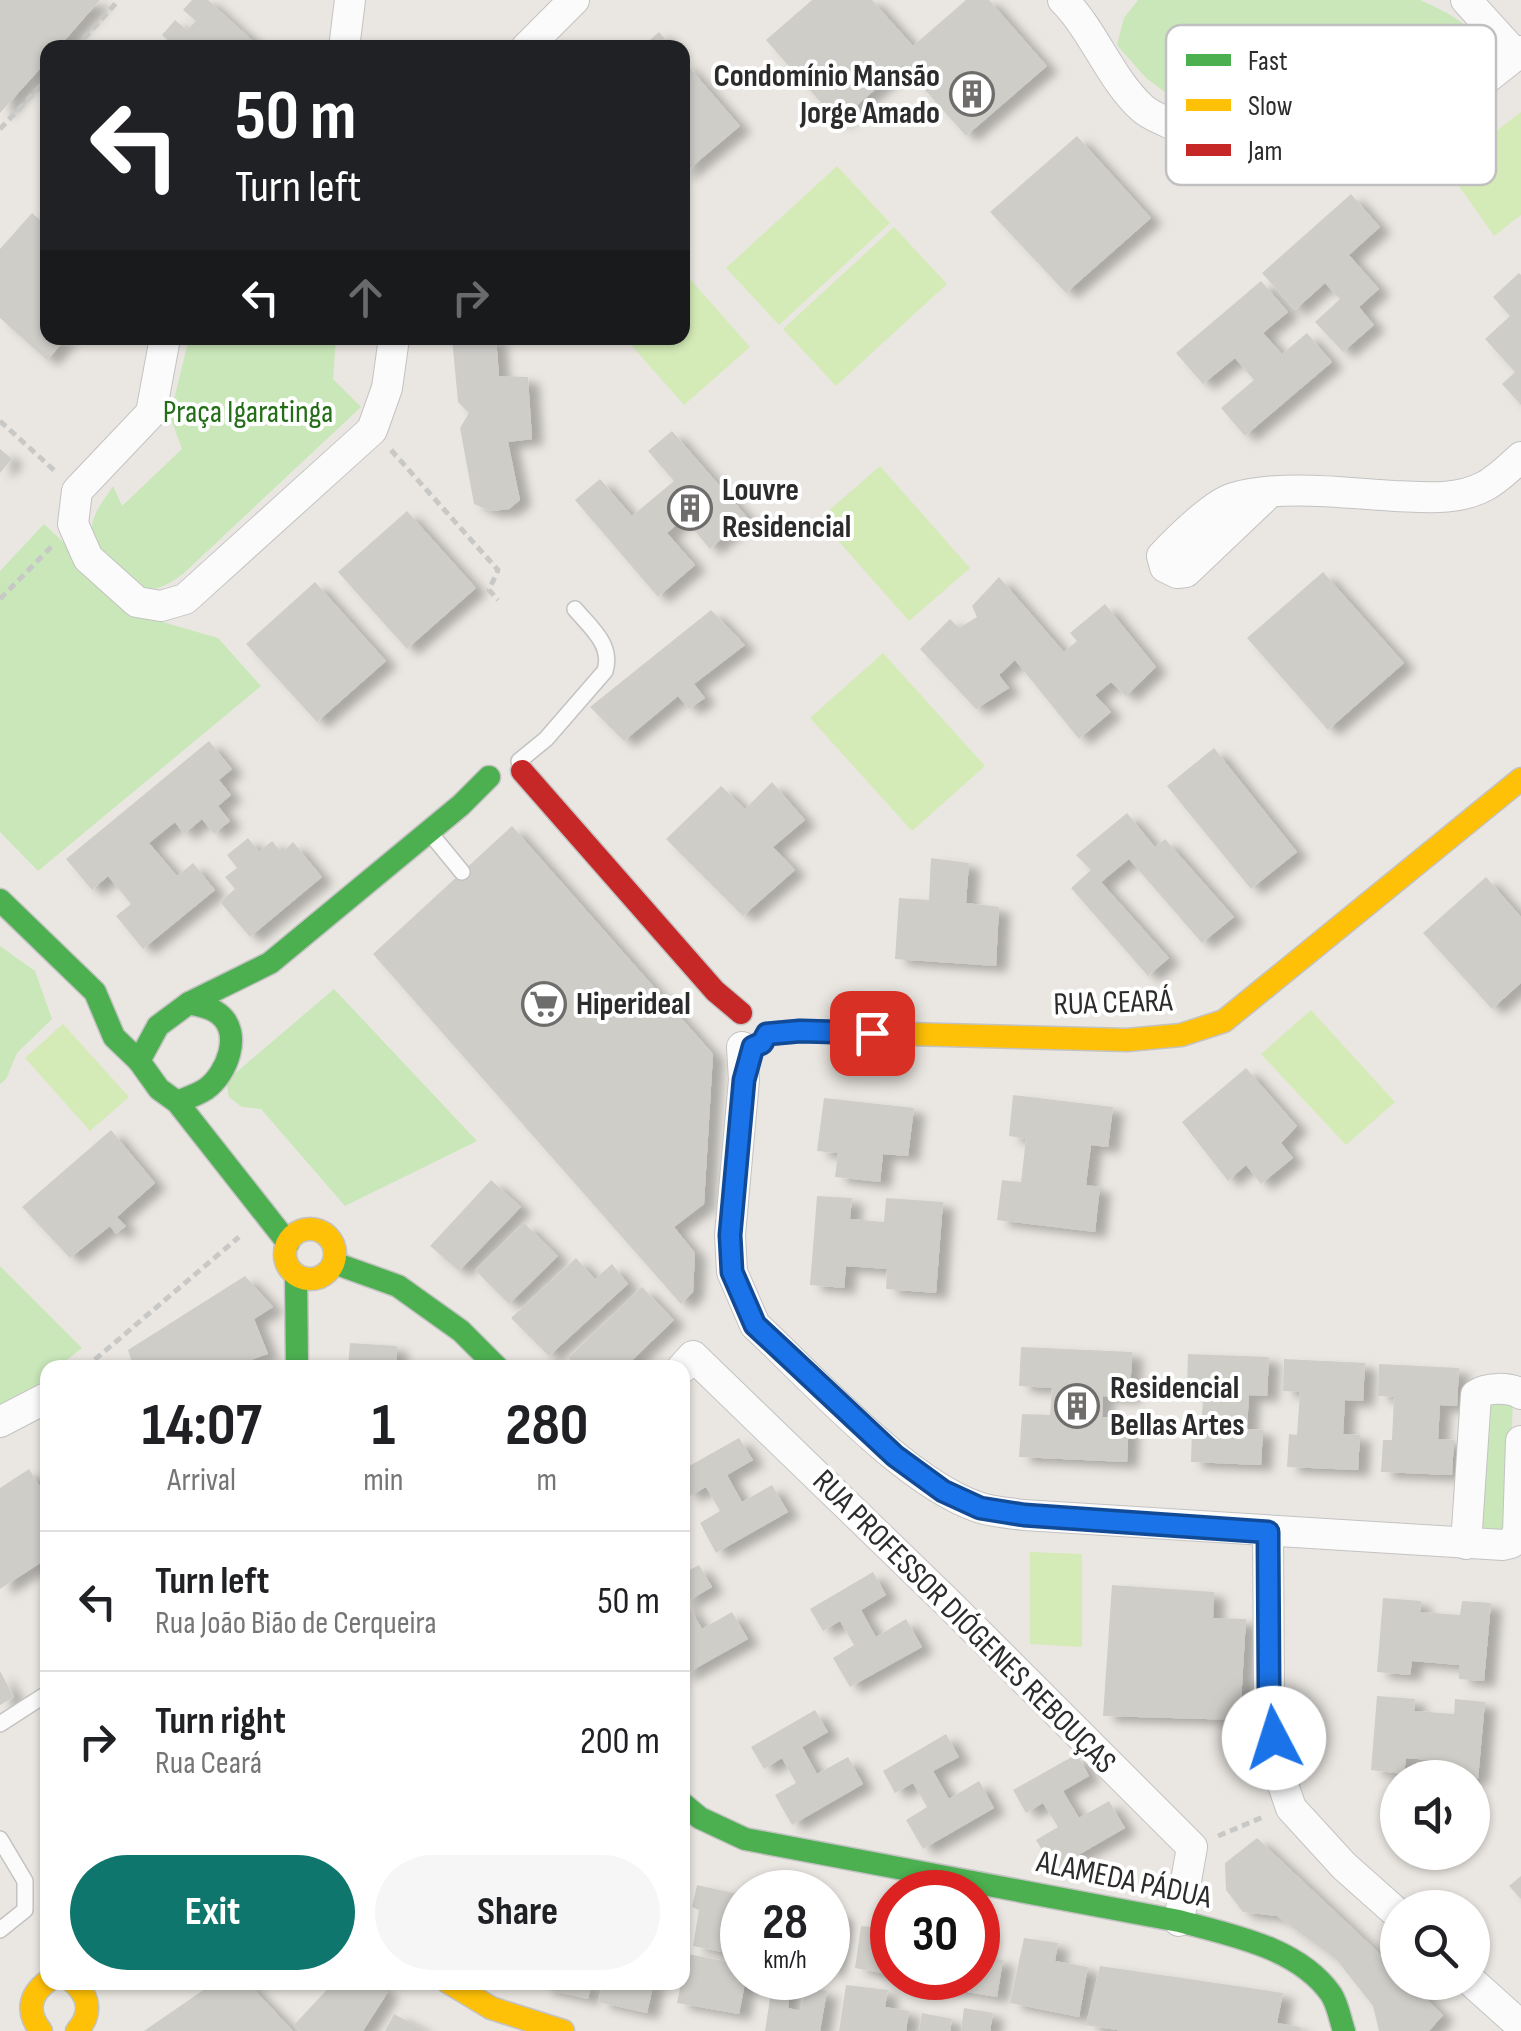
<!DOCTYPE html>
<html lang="en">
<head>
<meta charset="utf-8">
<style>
	:root { --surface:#fff; --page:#f6f6f6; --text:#202124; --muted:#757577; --line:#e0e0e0; --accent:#0f766e }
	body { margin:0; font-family:"Sofia Sans Condensed",sans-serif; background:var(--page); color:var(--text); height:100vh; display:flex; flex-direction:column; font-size:38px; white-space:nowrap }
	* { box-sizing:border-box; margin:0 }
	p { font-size:32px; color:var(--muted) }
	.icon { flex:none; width:55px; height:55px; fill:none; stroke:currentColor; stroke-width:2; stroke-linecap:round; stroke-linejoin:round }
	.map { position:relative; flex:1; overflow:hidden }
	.panel { position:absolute; left:40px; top:1360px; width:650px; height:630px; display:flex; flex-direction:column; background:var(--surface); border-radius:20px; box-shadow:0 2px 8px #0004 }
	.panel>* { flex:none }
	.banner { position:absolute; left:40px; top:40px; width:650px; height:305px; border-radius:20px; box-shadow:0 2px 8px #0004; background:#202124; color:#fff; overflow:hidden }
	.controls { position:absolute; left:1380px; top:1760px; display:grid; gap:20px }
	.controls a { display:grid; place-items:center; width:110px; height:110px; border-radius:50%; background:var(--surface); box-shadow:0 2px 8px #0004; font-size:50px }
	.speed { position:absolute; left:720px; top:1870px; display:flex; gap:20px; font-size:50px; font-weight:700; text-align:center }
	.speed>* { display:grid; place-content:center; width:130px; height:130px; border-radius:50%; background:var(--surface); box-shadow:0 2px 8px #0004; line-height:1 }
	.speed small { font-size:25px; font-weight:400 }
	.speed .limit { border:15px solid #d22; background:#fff; color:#111 }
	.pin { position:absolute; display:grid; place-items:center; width:85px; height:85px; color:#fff; margin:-42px; border-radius:20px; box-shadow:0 5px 15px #0006 }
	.me { position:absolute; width:110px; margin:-55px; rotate:355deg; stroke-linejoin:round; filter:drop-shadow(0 0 8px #0008) }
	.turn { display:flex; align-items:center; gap:35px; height:210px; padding:0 30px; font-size:45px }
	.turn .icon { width:130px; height:130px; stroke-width:2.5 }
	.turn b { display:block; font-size:70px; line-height:85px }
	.lanes { display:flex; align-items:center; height:95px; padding:0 30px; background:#0003; justify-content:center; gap:50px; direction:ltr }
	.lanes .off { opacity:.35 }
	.eta { display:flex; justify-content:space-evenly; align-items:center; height:170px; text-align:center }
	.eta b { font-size:60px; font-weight:700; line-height:70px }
	.action { display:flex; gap:20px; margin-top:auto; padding:20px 30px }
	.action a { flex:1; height:115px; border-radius:60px; background:var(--accent); color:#fff; font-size:40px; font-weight:700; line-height:115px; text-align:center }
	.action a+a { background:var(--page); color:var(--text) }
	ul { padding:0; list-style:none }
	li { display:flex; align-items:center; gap:30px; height:140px; padding:0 30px; border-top:2px solid var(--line) }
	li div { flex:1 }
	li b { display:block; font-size:38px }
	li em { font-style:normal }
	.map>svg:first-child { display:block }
	.green { fill:#c9e7b9 }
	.pitch { fill:#d4ebb7 }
	.building { fill:#cfcdc8; filter:url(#shadow) }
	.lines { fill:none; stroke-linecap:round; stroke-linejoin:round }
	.lane-casing { stroke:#c4c3c3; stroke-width:18 }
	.street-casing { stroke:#c4c3c3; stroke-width:32 }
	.fast-casing { stroke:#c4c3c3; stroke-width:25 }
	.slow-casing { stroke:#c4c3c3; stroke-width:25 }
	.jam-casing { stroke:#c4c3c3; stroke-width:25 }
	.path { stroke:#c8c8c7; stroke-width:5; stroke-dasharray:8 5; stroke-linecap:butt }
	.lane { stroke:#fcfbfb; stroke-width:15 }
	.street { stroke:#fcfbfb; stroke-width:30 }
	.fast { stroke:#4caf50; stroke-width:22 }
	.slow { stroke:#ffc107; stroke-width:22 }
	.jam { stroke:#c62828; stroke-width:22 }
	.route-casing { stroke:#114b97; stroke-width:25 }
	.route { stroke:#1a73e8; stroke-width:18 }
	.labels { text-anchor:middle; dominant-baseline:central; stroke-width:8; stroke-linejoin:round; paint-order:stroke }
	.poi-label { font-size:32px; font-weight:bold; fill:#2c2c2c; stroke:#fff; text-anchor:start }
	.park-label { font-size:32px; fill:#236e17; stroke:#fff }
	.street-label { font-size:32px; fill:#2c2c2c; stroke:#fff }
	.key { fill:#fff; stroke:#c0c0c0; stroke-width:2.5 }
	.key-label { font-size:28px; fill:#2c2c2c }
</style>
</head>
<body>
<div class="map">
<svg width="1521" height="2031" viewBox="0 0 1521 2031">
	<defs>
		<filter id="shadow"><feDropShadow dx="11" dy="6" stdDeviation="5" flood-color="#0004"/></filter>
	</defs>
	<rect width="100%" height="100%" fill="#eae7e2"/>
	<!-- green -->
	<g class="green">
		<path d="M1138 0H1420C1505 37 1486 59 1424 106L1277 86 1264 111 1184 106 1146 78 1117 45 1124 18Z"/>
		<path d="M189 338H336L333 379 361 407 184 573C173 581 163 589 149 589 130 589 92 547 92 528 92 513 105 499 113 486L122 506 182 449 170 416Z"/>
		<polygon points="44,524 142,616 218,638 261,686 38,871 0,832 0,571"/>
		<polygon points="0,946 35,971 52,1019 17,1053 6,1079 0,1084"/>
		<polygon points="334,989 477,1141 345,1206 261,1109 242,1107 229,1097 226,1081"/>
		<polygon points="0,1266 82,1348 58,1367 48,1368 47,1376 24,1395 0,1407"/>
		<polygon points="1474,1398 1513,1400 1507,1543 1468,1539"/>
	</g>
	<!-- pitch -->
	<g class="pitch">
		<polygon points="1521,112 1521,215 1494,236 1447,169"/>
		<polygon points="837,166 890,223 779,325 726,268"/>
		<polygon points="894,227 947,284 836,386 783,329"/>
		<polygon points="683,271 750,347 684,405 625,338 682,338"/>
		<polygon points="880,466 970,568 909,621 819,519"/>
		<polygon points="883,653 985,766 912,831 810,718"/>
		<polygon points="1311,1010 1395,1102 1346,1145 1261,1054"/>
		<polygon points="63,1024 129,1097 90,1131 25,1058"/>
		<polygon points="1030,1552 1082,1554 1082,1647 1030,1644"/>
	</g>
	<!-- building -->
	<g class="building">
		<polygon points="0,0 100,0 58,48 48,48 48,60 0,113"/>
		<polygon points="192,0 208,0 261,48 176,48 162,35 175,20 187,30 196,21 183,10"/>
		<polygon points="812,0 872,0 913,46 966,0 989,0 1047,66 966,136 903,65 838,122 766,40"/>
		<polygon points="659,32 673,48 641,48"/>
		<polygon points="682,59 740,126 682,175"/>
		<polygon points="1077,136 1151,218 1066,293 990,212"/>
		<polygon points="1351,194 1380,227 1349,255 1379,289 1359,307 1374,325 1343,352 1315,322 1340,299 1325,283 1295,310 1262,273"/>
		<polygon points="32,213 48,227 48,338 67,338 47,360 0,318 0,249"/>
		<polygon points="1519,273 1521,275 1521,405 1502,384 1515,372 1485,339 1510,316 1493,297"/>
		<polygon points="1261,281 1288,312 1263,333 1282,354 1307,333 1332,362 1245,436 1221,408 1254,380 1235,358 1203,384 1176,353"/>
		<polygon points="452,338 496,338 499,376 528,377 532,439 508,442 520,500 509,509 491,511 474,504 460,428 469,413 458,402"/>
		<polygon points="672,431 747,517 710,549 684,518 667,533 695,565 658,597 575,500 600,479 632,516 674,481 648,451"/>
		<polygon points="0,449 12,459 0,473"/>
		<polygon points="407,511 476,588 407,649 338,572"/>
		<polygon points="1323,572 1404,663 1328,730 1247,638"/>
		<polygon points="999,577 1064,652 1077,641 1070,633 1105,604 1156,667 1126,696 1111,682 1095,695 1111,712 1079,739 1015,660 999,675 1009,688 976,709 920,649 950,619 959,628 977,617 972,606"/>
		<polygon points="315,582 386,661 317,722 246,644"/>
		<polygon points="711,610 745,645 694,684 705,698 689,709 678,696 624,741 590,707"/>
		<polygon points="209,741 232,769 219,780 231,795 218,806 230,821 214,834 202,819 184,834 175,822 149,843 177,876 193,863 215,890 143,949 116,916 131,904 108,876 92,890 66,859"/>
		<polygon points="1214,748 1297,852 1251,889 1167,786"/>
		<polygon points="772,782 805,820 773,847 795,870 743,916 666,839 721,786 745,809"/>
		<polygon points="1127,813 1155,847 1165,839 1234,917 1202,943 1129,859 1101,882 1169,958 1148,976 1071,888 1091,870 1076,855"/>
		<polygon points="512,826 713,1054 704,1204 674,1227 695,1253 693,1292 681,1304 373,954"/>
		<polygon points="248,838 259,852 272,841 282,853 293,842 322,877 250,937 220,902 235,889 225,877 237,868 227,855"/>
		<polygon points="931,858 969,863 966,903 999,907 996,966 895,959 899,898 929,900"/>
		<polygon points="1486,877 1521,917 1521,983 1492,1009 1423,933"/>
		<polygon points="1246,1068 1297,1126 1281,1143 1293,1158 1261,1184 1246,1165 1228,1181 1182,1122"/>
		<polygon points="1013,1095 1113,1107 1108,1147 1091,1145 1086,1185 1100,1187 1095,1232 997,1220 1002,1180 1021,1182 1026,1139 1009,1136"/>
		<polygon points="824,1098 914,1108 908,1156 883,1154 880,1182 835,1177 838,1153 817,1151"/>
		<polygon points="111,1130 155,1183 117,1217 126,1226 116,1234 110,1226 70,1258 22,1207"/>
		<polygon points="491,1180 521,1207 459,1271 430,1246"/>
		<polygon points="817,1196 852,1198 850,1219 884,1222 886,1198 943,1202 936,1293 886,1289 887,1269 846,1266 844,1288 810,1285"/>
		<polygon points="524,1223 558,1256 509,1304 475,1270"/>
		<polygon points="576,1258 595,1279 612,1264 628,1284 549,1356 511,1318"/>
		<polygon points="245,1276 273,1307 254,1319 268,1354 227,1368 134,1368 128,1350"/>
		<polygon points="642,1287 674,1320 624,1368 577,1368 568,1358"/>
		<polygon points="350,1343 397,1346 396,1368 348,1368"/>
		<polygon points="1021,1347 1132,1352 1130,1398 1103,1396 1102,1417 1129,1418 1127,1462 1019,1457 1022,1414 1050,1415 1052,1388 1019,1386"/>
		<polygon points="1188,1354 1269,1357 1267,1396 1249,1395 1247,1429 1263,1430 1261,1465 1191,1462 1192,1429 1201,1429 1204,1386 1187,1386"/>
		<polygon points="1284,1359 1365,1363 1363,1401 1345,1400 1343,1434 1360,1435 1358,1470 1287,1467 1289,1434 1297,1435 1300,1392 1283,1391"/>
		<polygon points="1379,1364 1459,1368 1457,1406 1440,1405 1438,1439 1454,1440 1452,1475 1381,1472 1383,1440 1392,1440 1394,1397 1378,1396"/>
		<polygon points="739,1438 753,1460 727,1475 742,1502 772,1485 788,1512 716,1553 700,1523 720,1511 706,1487 689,1496 682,1485 682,1470"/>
		<polygon points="29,1469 48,1499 48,1558 0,1589 0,1488"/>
		<polygon points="699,1565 712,1587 686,1602 702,1629 732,1612 748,1639 682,1676 682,1574"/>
		<polygon points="873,1572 886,1595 861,1610 876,1637 906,1619 922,1647 850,1687 833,1658 854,1645 840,1621 823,1631 810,1609"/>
		<polygon points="1112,1585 1214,1592 1213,1618 1246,1619 1240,1720 1103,1716"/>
		<polygon points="1383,1598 1421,1601 1420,1612 1460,1615 1462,1601 1491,1603 1484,1681 1459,1679 1459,1665 1412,1661 1410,1675 1377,1672"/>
		<polygon points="0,1671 14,1697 0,1705"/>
		<polygon points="1377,1696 1415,1699 1414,1711 1454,1714 1455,1699 1485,1702 1478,1779 1452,1777 1453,1762 1406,1758 1404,1774 1371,1770"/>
		<polygon points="815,1710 828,1732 802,1747 817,1774 848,1757 863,1784 792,1825 775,1795 796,1783 782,1758 764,1769 751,1747"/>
		<polygon points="946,1734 959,1757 933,1771 949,1799 979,1781 994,1808 923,1849 906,1820 927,1807 913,1783 895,1793 883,1771"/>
		<polygon points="1077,1754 1089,1776 1063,1791 1079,1818 1109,1801 1125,1828 1054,1869 1036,1840 1058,1827 1043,1803 1026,1813 1013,1790"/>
		<polygon points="1257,1838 1398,1971 1398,1982 1410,1982 1443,2015 1429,2031 1379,2031 1373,2006 1336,1959 1277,1916 1243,1912 1226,1890 1225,1863"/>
		<polygon points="1521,1876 1521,1899 1509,1886"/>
		<polygon points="697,1885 742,1895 742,1940 729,1937 727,1953 693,1946 699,1910 692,1907"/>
		<polygon points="828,1912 843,1915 833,1972 828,1971"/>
		<polygon points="884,1918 892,1920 892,1975 855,1968 861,1926 882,1928"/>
		<polygon points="978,1932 987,1933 983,1957 1003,1960 997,1997 933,1986 935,1978 978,1978"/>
		<polygon points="1024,1938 1058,1943 1055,1961 1088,1967 1079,2017 1010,2003"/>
		<polygon points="687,1954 742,1964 742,1978 746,1978 739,2014 677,2003"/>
		<polygon points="1100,1966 1283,1993 1277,2023 1300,2027 1300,2031 1123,2031 1086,2025"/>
		<polygon points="215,1982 247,1982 293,2031 144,2031"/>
		<polygon points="334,1982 375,1982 388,1992 363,2031 300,2031 294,2025"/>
		<polygon points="543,1982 592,1982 588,1999 541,1988"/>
		<polygon points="603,1982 654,1982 647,2013 598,2002"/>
		<polygon points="846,1985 888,1990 885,2007 909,2011 906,2031 839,2031"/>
		<polygon points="772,1986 790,1990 788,2008 801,2011 805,1987 827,1991 820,2031 765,2031"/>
		<polygon points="964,2008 993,2013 990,2031 961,2031"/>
		<polygon points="922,2013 952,2019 950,2031 919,2031"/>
		<polygon points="394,2014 426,2031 385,2031"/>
	</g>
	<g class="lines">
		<!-- lane casing -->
		<g class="lane-casing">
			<g id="lane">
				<path d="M519 761 546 739 605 671C613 645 591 628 575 609"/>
				<polyline points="430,833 462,872"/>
				<polyline points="0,1724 48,1693"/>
				<polyline points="0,1839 25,1881 25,1910 0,1930"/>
			</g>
		</g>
		<!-- street casing -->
		<g class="street-casing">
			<g id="street">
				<path d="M1063 0C1094 31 1110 79 1142 108 1149 115 1161 119 1169 123L1382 143 1417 131 1438 117 1521 51"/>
				<polyline points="1466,0 1516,55"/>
				<polyline points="344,48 350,0"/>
				<polyline points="526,48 574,0"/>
				<polyline points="165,338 151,413 77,491 73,524 88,558 137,602 161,606 185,599 372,430 387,388 394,338"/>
				<path d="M1269 493 1186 572 1177 573 1165 567 1162 556C1177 540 1213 504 1233 498 1283 484 1344 493 1395 496 1425 497 1457 501 1485 486 1498 479 1510 467 1521 457"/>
				<path d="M742 1047 744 1080 730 1235 732 1272 755 1325C813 1379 905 1482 978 1507 992 1512 1009 1513 1024 1515L1503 1545 1511 1543 1518 1533 1521 1441"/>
				<polyline points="682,1368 693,1356 948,1603 1192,1847 1179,1921"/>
				<polyline points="0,1422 48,1397"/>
				<polyline points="1268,1532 1269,1688 1280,1776 1291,1808 1344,1866 1398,1914"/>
				<path d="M1466 1544 1476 1395C1486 1387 1510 1387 1521 1394"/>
				<polyline points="1472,1982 1521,2026"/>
			</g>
		</g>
		<!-- fast casing -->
		<g class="fast-casing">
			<g id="fast">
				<polyline points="0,900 95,992 114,1037 139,1061"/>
				<polyline points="189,1003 270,963 461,805 489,777"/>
				<path d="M177 1102C187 1098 197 1095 206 1089 227 1074 243 1033 219 1014 211 1007 199 1006 189 1003L158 1026 139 1061 159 1089 177 1102 288 1243"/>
				<polyline points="334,1263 398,1286 461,1331 498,1368"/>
				<polyline points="296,1276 297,1368"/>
				<path d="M682 1803 700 1818 745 1839 1179 1921C1230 1935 1298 1947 1331 1994 1338 2005 1340 2019 1344 2031"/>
			</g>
		</g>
		<!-- slow casing -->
		<g class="slow-casing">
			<g id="slow">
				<polyline points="767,1034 800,1031 1127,1040 1181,1035 1224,1021 1521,779"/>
				<circle cx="310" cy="1254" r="25"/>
				<path d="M73 1982C90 1997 92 2014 77 2031"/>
				<polyline points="448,1982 491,2008 563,2031"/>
				<path d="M41 2031C26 2012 29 1995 48 1981"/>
			</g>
		</g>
		<!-- jam casing -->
		<g class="jam-casing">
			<polyline id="jam" points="522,771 715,991 741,1013"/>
		</g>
		<!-- path -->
		<g class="path">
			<polyline points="75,48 119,0"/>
			<polyline points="0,129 48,78"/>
			<polyline points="0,421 56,472"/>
			<polyline points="391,450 498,570 489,590 498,600"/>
			<polyline points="0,599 54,544"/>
			<polyline points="85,1368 239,1237"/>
			<polyline points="1218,1836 1263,1817"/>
		</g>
		<!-- lane -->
		<use href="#lane" class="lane"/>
		<!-- street -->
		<use href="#street" class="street"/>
		<!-- fast -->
		<use href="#fast" class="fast"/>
		<!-- slow -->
		<use href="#slow" class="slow"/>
		<!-- jam -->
		<use href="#jam" class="jam"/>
	</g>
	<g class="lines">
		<!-- route casing -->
		<g class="route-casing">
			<polyline id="route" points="872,1033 800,1031 767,1034 762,1043 753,1047 744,1080 730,1235 732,1272 755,1325 783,1351 895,1456 943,1491 980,1508 1024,1515 1268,1532 1269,1688 1274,1738"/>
		</g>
		<!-- route -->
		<use href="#route" class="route"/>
	</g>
	<!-- icons -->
	<defs>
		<g id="building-ring" transform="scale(2.25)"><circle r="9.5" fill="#fff" stroke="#6e6d6c" stroke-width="1.5"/><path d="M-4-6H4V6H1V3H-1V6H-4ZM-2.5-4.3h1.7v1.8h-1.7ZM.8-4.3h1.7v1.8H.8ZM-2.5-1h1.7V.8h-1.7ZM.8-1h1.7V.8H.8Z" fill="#6e6d6c"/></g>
		<g id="supermarket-ring" transform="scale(2.25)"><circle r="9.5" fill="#fff" stroke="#6e6d6c" stroke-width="1.5"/><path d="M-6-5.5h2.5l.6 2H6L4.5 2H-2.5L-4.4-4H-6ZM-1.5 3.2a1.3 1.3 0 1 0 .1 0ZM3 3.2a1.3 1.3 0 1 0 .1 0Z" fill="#6e6d6c"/></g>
	</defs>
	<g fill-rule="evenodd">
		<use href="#building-ring" x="972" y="94"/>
		<use href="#building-ring" x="690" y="508"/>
		<use href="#supermarket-ring" x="544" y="1004"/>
		<use href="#building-ring" x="1077" y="1406"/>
	</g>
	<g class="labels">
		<!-- poi labels -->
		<g class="poi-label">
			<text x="940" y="76" text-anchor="end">Condomínio Mansão<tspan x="940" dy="37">Jorge Amado</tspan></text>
			<text x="722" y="490">Louvre<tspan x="722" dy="37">Residencial</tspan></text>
			<text x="576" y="1004">Hiperideal</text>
			<text x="1110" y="1388">Residencial<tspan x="1110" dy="37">Bellas Artes</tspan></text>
		</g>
		<!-- park labels -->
		<g class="park-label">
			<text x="248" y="412">Praça Igaratinga</text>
		</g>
		<!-- street labels -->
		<g class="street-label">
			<text transform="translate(1113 1003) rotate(-2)">RUA CEARÁ</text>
			<text transform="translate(964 1622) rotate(45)">RUA PROFESSOR DIÓGENES REBOUÇAS</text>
			<text transform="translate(1124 1880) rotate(12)">ALAMEDA PÁDUA</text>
		</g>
	</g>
	<!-- legend -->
	<rect x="1166" y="25" width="330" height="160" rx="15" class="key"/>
	<rect x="1186" y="54" width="45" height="12" fill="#4caf50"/>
	<rect x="1186" y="99" width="45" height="12" fill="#ffc107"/>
	<rect x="1186" y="144" width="45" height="12" fill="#c62828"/>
	<g class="key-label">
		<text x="1248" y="70">Fast</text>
		<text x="1248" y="115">Slow</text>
		<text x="1248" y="160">Jam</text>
	</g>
</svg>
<div class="controls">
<a><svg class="icon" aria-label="sound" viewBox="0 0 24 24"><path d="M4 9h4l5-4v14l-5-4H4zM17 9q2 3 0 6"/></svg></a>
<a><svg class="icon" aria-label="search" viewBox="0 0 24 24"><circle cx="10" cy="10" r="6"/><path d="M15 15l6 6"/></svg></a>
</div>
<div class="speed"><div>28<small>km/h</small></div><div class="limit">30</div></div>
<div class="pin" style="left:872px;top:1033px;background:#d93025"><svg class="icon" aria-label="arrive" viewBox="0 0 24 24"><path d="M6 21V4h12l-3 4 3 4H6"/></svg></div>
<svg class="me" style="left:1274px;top:1738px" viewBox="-20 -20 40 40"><circle r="19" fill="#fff"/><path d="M0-13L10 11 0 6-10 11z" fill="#1a73e8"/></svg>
<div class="banner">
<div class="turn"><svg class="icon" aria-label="left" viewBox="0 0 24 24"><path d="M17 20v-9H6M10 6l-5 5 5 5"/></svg><div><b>50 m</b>Turn left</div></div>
<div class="lanes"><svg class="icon" aria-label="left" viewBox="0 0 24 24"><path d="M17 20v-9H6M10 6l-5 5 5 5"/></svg><svg class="icon off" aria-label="ahead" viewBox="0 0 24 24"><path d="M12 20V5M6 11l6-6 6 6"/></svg><svg class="icon off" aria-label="right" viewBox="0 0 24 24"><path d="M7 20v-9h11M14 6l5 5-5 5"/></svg></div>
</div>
<section class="panel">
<div class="eta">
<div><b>14:07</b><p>Arrival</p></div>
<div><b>1</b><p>min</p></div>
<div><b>280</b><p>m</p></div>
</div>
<ul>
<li><svg class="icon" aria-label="left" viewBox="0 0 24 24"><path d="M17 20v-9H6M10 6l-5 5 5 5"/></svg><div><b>Turn left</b><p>Rua João Bião de Cerqueira</p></div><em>50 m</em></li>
<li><svg class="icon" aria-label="right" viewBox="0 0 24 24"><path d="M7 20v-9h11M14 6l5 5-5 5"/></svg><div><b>Turn right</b><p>Rua Ceará</p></div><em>200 m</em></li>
</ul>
<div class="action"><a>Exit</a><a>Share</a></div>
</section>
</div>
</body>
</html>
